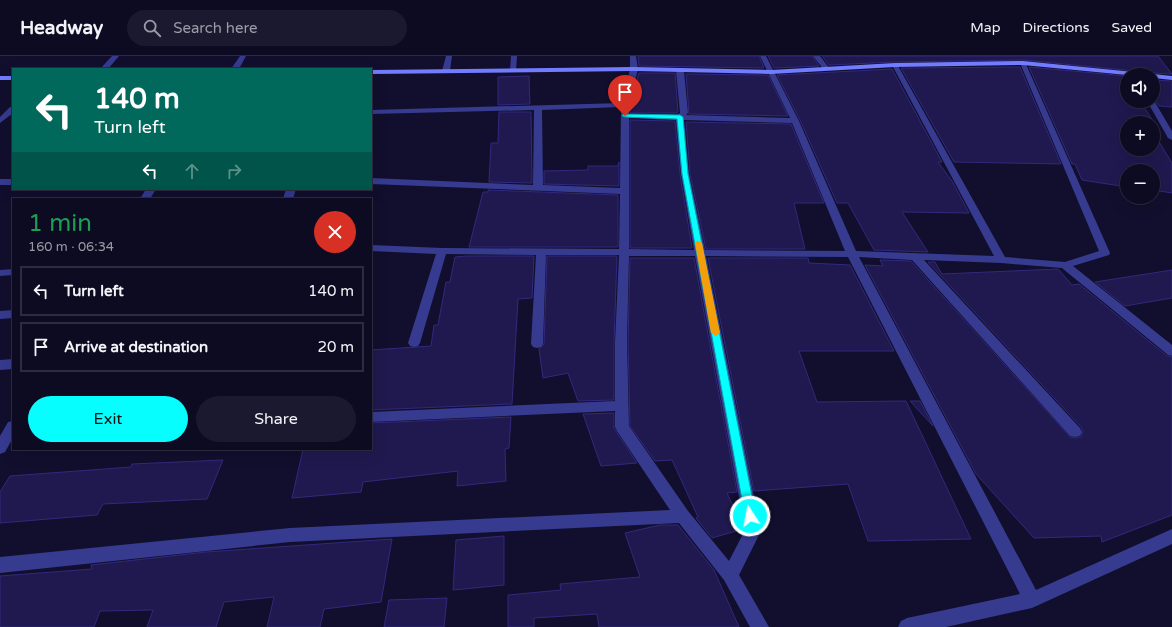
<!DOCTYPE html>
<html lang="en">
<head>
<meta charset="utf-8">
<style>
	:root { --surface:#0d0b22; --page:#1b192f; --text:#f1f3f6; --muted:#9a9ba5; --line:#2d2b40; --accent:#07feff }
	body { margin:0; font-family:"Varela Round",sans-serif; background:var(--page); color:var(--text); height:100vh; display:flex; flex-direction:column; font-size:15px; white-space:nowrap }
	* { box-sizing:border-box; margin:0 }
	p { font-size:13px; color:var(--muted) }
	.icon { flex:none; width:22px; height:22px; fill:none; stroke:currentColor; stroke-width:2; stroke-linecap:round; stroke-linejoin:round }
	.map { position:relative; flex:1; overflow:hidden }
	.side { position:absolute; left:12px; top:142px; width:360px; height:252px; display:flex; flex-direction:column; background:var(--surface); border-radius:0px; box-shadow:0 4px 16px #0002,0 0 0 1px var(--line) }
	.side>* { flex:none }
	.banner { position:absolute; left:12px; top:12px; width:360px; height:122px; border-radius:0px; box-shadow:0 4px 16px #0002,0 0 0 1px var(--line); background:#00695c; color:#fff; overflow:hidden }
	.tools { position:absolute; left:1120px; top:12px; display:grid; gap:8px }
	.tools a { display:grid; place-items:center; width:40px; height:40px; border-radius:50%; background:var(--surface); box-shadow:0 4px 16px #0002,0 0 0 1px var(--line); font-size:20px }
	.pin { position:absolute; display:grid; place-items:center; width:34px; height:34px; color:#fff; margin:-41px -17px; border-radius:50% 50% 50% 0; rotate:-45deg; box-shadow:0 0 4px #0007 }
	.pin .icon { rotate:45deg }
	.me { position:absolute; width:44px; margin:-22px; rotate:349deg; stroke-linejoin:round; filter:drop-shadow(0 0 3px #0008) }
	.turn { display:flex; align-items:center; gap:14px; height:84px; padding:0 16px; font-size:18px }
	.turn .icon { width:52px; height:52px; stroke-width:2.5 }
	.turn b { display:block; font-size:28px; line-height:34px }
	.lanes { display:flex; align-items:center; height:38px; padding:0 16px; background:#0003; justify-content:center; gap:20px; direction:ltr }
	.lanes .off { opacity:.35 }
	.round { display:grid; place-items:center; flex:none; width:42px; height:42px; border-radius:21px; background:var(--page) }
	.head { display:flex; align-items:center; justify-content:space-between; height:68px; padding:0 16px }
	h1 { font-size:24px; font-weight:600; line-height:30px; color:#1e9e55 }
	.action { display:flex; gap:8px; margin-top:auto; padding:8px 16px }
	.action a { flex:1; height:46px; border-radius:24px; background:var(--accent); color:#111; font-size:16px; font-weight:600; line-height:46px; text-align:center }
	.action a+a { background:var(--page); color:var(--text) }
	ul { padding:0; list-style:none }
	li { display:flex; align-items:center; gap:12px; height:50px; margin:0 8px 6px; padding:0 8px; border:2px solid var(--line); border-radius:0px }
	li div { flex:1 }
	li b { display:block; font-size:15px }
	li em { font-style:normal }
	header { display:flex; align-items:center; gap:24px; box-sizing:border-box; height:56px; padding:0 20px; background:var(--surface); border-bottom:1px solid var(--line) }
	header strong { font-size:19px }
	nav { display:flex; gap:22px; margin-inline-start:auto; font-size:14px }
	.search { width:280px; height:36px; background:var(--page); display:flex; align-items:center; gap:10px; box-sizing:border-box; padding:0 14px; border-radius:22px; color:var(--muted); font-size:15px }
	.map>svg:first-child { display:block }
	.building { fill:#1f194f; stroke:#32297d }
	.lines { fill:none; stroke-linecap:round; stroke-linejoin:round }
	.lane { fill:#363b90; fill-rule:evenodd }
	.street { fill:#363b90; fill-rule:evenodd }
	.secondary { fill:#727cff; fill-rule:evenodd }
	.route { fill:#07feff; stroke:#05a5a6 }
	.slow { fill:#f59e0b }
</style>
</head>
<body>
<header>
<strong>Headway</strong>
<div class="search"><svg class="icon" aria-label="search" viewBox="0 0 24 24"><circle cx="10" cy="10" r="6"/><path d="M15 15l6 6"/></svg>Search here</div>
<nav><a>Map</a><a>Directions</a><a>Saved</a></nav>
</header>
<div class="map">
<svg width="1172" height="571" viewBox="0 0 1172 571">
	<rect width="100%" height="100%" fill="#110f2d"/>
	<!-- building -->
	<g class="building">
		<polygon points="638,0 759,0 764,12 639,10"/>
		<polygon points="768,0 812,0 819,10 774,12"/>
		<polygon points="822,0 1158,0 1172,18 1153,17 1149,18 1144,16 1023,4 895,6 829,9"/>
		<polygon points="1020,11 1061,108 954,106 901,12"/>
		<polygon points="1029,11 1127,20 1127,45 1146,45 1147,48 1142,48 1160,76 1153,76 1153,67 1127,67 1127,93 1153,93 1153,76 1172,107 1172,137 1153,134 1153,115 1127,115 1127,131 1082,124 1075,108 1072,108"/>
		<polygon points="892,13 942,106 938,106 952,125 969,157 902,156 928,196 874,194 848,147 837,147 800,64 777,19"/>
		<polygon points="639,17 675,17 678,56 677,57 630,57 630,49"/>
		<polygon points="686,18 768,19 788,60 689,58"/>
		<polygon points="529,20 530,48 498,49 498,21"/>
		<polygon points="1153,24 1172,25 1172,51 1159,50 1153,42"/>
		<polygon points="499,56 531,56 532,127 489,126 491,87 498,87"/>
		<polygon points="630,64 675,65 680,118 692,192 630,192"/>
		<polygon points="686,66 791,68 824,147 794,147 805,193 706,193 690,118"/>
		<polygon points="619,106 619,130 544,128 544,115 588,114 588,110 618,110"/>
		<polygon points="488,134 618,139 618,191 469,191 483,136 488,136"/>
		<polygon points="467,200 534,200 532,242 518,243 512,348 371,354 371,294 431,290 434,269 438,269 446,226 450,226 455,201"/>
		<polygon points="547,200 617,200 614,286 614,344 578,345 568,317 543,322 539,293 544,288"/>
		<polygon points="630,202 694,202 737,436 727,437 735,454 740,453 743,473 712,482 696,462 698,461 672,404 655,405 630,370 628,286"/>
		<polygon points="708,202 808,202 809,207 850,209 894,295 799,295 817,346 906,345 971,483 868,485 848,428 754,435"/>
		<polygon points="880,204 911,205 1070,381 1075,382 1081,381 1083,375 1081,371 928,206 935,206 942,218 1058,213 1072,229 1079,228 1167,300 1172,301 1172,459 1102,486 1101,480 1034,482 976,418 865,209 883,210"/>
		<polygon points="1172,214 1172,242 1125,250 1095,226"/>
		<polygon points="910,345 920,345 933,370"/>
		<polygon points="614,357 614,372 637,407 601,410 583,358"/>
		<polygon points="511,361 509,392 505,393 506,425 457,430 458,415 363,426 361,436 292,442 303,393 371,393 371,367"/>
		<polygon points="223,404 207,443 103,448 97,459 0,467 0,436 10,420 131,411 132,408"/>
		<polygon points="660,469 678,469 714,514 739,571 599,571 597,558 534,562 534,571 508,571 508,539 561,534 560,528 640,521 625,477"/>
		<polygon points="504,480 504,529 453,534 456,484"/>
		<polygon points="392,483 381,546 324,553 320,571 267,571 274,541 224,546 216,571 147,571 153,554 100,555 94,571 0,571 0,520 92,513 91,509 206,496"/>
		<polygon points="447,542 444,571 384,571 389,544"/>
	</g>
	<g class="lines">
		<!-- lane -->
		<polygon class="lane" points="112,0 119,0 108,13 100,13"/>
		<!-- street -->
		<g class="street">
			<polygon points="240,0 246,0 239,13 231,13"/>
			<polygon points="446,0 452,0 450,15 446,17 442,15"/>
			<polygon points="511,0 517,0 516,15 512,15 510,14"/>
			<path d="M630 0H636L638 13 629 49V58L677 59 680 57 676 15 680 13 684 15 688 57 686 59 790 62 760 0H766L799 65 856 195 994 200 892 9 897 8 1005 201 1065 206 1099 195 1020 7 1025 6 1110 197 1109 199 1073 210 1172 289V300L1168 299 1062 212 1001 207 924 204 1080 372 1082 376 1080 380 1075 381 1070 380 912 204 859 201 1036 534 1172 473V488L1032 552 946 571H898L901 565 907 562 1020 538 848 201 706 200 761 475 739 519 769 571H750L724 524 679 467 290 486 0 517V501L290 472 670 454 617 375 615 371V355L371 366V356L615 345V286L619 199H546L543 288 541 291 537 292 533 291 531 288 536 199 446 198 420 287 418 290 414 291 410 290 408 287 436 198 371 195V189L442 192 619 193 620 138 371 128V122L533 129 534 54 371 58V54L622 47 630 13ZM621 51 620 132 543 129 542 54ZM629 62 676 64 681 118 694 194 629 193ZM684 64 792 67 845 195 705 194 689 118ZM629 200H695L745 474 729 505 688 455 629 370 627 286Z"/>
			<polygon points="813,0 820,0 830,13 828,14 824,14"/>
			<polygon points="1153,43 1172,75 1172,84 1168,82 1147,45 1153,45"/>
			<polygon points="10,51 13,51 13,57 0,67 0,61"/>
			<rect x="0" y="123" width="13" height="6"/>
			<polygon points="146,133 156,133 150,143 140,143"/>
			<polygon points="286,133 296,133 293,143 283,143"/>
			<polygon points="13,213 13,219 0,220 0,214"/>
			<polygon points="13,254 13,262 0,263 0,255"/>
			<polygon points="13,303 13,313 0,314 0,304"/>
			<polygon points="13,365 13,382 5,396 0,398 0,380 8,366"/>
		</g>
		<!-- secondary -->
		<g class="secondary">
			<polygon points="1023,5 1144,17 1148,19 1127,19 1023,9 895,11 771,18 634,15 371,18 371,14 634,11 771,14 895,7"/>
			<polygon points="1153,18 1172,20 1172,24 1153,22 1153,19 1150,19"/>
			<rect x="0" y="20" width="13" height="4"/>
		</g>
	</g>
	<!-- route -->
	<polygon class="route" points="623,58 680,59 683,61 688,118 756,460 754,463 750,465 746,463 745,460 682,118 677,63 625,61 622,60"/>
	<!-- slow -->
	<polygon class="slow" points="696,185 699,185 702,187 720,277 716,280 711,277 695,187"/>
</svg>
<div class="tools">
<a><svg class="icon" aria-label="sound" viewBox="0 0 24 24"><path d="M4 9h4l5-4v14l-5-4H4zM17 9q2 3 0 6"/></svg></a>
<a>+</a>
<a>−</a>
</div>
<div class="pin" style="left:625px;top:60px;background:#d93025"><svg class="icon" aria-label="arrive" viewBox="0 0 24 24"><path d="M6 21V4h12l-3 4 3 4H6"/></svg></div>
<svg class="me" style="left:750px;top:460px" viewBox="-20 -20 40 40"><circle r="17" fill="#07feff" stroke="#fff" stroke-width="3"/><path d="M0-11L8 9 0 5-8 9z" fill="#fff"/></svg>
<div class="banner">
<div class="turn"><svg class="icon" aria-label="left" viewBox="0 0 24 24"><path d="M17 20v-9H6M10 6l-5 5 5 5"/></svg><div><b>140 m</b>Turn left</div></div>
<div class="lanes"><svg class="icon" aria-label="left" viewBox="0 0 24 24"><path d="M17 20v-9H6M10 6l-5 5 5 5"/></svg><svg class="icon off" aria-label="ahead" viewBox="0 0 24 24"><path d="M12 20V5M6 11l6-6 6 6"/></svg><svg class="icon off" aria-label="right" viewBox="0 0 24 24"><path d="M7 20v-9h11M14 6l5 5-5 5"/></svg></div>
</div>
<section class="side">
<div class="head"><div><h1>1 min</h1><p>160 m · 06:34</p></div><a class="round" style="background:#d93025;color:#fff"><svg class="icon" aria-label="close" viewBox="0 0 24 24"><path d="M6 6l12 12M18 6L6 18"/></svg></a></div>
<ul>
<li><svg class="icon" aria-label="left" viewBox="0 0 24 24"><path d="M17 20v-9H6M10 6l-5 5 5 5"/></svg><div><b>Turn left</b></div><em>140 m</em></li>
<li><svg class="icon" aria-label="arrive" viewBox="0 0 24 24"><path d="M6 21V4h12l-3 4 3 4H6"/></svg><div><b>Arrive at destination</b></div><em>20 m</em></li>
</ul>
<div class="action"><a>Exit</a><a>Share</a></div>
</section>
</div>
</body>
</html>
